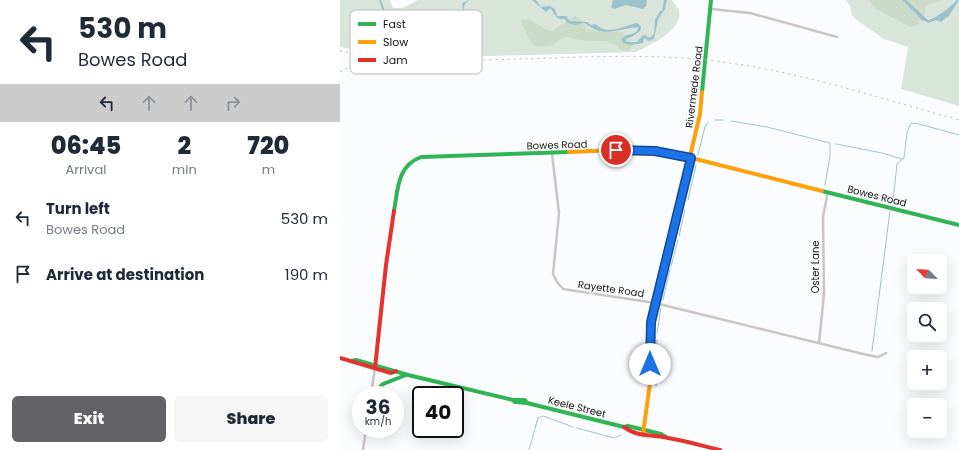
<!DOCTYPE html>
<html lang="en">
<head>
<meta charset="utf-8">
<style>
	:root { --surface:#fff; --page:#f6f6f7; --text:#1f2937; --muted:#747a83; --accent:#636367 }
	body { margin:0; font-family:Poppins,sans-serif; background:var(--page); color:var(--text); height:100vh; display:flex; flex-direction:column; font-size:15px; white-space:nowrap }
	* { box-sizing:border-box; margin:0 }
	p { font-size:13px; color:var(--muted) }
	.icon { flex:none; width:22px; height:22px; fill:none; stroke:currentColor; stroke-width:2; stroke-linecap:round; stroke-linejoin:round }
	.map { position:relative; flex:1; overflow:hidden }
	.panel { display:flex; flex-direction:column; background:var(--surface); width:340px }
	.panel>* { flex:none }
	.guide { background:#fff; color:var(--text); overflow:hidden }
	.needle { width:26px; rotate:294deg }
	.tools { position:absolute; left:567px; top:254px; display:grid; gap:8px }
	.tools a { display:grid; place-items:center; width:40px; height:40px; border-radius:6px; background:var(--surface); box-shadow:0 4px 16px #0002; font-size:20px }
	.speed { position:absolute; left:12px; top:386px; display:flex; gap:8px; font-size:20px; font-weight:700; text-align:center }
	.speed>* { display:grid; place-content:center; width:52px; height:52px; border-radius:50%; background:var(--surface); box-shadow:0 4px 16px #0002; line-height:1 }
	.speed small { font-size:10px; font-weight:400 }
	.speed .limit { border:2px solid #111; border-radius:6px; background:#fff; color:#111 }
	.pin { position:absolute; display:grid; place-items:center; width:34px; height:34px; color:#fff; margin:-17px; border:2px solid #fff; border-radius:50%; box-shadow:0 1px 4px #0007 }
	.me { position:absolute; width:44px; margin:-22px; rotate:0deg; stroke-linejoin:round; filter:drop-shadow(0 0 3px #0008) }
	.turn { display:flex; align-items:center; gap:14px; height:84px; padding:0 12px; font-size:18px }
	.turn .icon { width:52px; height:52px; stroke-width:2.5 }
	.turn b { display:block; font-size:28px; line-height:34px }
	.lanes { display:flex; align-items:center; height:38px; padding:0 12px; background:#0003; justify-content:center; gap:20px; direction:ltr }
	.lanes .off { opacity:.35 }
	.eta { display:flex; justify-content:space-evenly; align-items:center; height:68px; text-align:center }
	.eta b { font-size:24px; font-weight:800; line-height:28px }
	.cta { display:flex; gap:8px; margin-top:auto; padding:8px 12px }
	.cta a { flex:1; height:46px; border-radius:6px; background:var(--accent); color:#fff; font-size:16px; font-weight:800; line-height:46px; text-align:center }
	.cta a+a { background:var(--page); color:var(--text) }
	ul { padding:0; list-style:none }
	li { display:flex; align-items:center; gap:12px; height:56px; padding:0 12px }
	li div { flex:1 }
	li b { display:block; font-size:15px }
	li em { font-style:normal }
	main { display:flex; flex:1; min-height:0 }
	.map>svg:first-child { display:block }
	.green { fill:#d9e5da }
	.forest { fill:#cadcc9 }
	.water { fill:#9bc2ca }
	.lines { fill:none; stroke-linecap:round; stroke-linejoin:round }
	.stream { stroke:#9bc2ca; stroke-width:1 }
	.street { stroke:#cbc5c5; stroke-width:2.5 }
	.fast { stroke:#30b455; stroke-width:4 }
	.slow { stroke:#ff9f0a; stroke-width:4 }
	.jam { stroke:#e5322d; stroke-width:4 }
	.rail { stroke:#bab7b8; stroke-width:1; stroke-dasharray:2 4; stroke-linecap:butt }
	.route-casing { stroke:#114b97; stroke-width:10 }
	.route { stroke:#1a73e8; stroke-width:7 }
	.labels { text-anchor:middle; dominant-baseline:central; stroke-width:3; stroke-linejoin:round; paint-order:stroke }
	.street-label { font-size:10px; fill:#111115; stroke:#fff }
	.key { fill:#fff; stroke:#b8b8b9; stroke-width:1 }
	.key-label { font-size:11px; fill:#111115 }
</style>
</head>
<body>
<main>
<section class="panel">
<div class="guide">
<div class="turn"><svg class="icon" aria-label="left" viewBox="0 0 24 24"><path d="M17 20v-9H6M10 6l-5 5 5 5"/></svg><div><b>530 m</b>Bowes Road</div></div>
<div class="lanes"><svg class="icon" aria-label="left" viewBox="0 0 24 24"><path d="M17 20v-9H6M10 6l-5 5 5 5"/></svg><svg class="icon off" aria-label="ahead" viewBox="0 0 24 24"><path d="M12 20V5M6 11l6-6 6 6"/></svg><svg class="icon off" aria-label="ahead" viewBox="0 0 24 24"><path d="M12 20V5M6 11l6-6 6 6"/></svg><svg class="icon off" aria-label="right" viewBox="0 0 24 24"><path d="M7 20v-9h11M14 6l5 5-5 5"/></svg></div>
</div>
<div class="eta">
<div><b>06:45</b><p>Arrival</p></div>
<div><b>2</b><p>min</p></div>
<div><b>720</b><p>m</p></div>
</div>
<ul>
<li><svg class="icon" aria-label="left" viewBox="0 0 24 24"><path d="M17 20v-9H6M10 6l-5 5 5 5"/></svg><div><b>Turn left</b><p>Bowes Road</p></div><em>530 m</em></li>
<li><svg class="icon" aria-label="arrive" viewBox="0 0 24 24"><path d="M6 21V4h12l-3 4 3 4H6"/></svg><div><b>Arrive at destination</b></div><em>190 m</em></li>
</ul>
<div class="cta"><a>Exit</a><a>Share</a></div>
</section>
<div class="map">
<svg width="619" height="450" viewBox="0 0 619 450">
	<rect width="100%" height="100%" fill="#fbfcfe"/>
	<!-- green -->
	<g class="green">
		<path d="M0 0H50L53 8H62L78 0H332C334 3 338 7 339 10 344 30 310 45 296 52L78 58 38 54 0 47Z"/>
		<polygon points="506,0 619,0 619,106 561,89 568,47 544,39 518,21 512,15 510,6"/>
	</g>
	<!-- forest -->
	<g class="forest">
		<polygon points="529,0 603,0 586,5 584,15 576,26 570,27 536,9"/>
		<path d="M235 16 242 20 246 30C254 31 271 29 279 31 285 33 288 41 293 44L289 51H282L276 45 266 41H246L225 37 210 46 197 47 192 44 188 37 180 20 188 19 207 30 212 31Z"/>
	</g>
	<!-- water -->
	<g class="water">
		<path d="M39 0H41L47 17 43 27 46 31C49 29 51 27 53 25 64 15 72 23 80 29H97L103 17 107 16 114 20 123 11 122 3 129 0 125 4 122 15 114 23 105 20 100 31 80 32 77 34 72 32 76 28 65 22 57 25 47 33 40 29 45 18Z"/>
		<path d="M192 0H196L201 7 210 6 215 9 217 16H226L230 21 247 22 251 25 255 24C269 36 282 26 297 23L301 26 300 31 292 37 285 39 286 42H297L302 36 305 35 309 38 314 34 315 20 320 11H322L324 0H327L325 9 318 19 314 39 309 41 304 38 303 43 292 45 283 43 282 39C287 32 297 37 298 27L267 32 256 30 244 23 235 25 227 23 225 19C215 21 216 14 210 8L206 12Z"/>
		<polygon points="273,0 307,0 306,6 303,9 286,5 274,9 271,7"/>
		<path d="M562 0H566L588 20C595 19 612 6 617 0H619L609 15 601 22 596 20 589 23 582 20Z"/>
	</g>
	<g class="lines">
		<!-- stream -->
		<g class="stream">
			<polyline points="607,18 616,4"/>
			<polyline points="375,120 383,120"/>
			<polyline points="391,121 427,127 490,143 490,156 485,185"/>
			<polyline points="496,144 542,153 562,159"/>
			<polyline points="358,155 365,127 368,122"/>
			<polyline points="348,200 356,165"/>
			<polyline points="553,201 557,164 564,158 567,132 571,123 579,124 619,135"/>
			<polyline points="339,236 345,210"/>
			<polyline points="331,266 338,240"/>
			<polyline points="323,300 330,269"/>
			<polyline points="317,333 321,308"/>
			<polyline points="317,340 317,367"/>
			<polyline points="532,351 550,211"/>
			<polyline points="316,386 317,373"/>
			<polyline points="237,428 274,438 281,435"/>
			<polyline points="189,450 198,418 203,416 233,427"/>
		</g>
		<!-- street -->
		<g class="street">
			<polyline points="371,9 410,13 497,37"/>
			<polyline points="212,154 219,213 213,274 217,282 223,289 315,303 523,354 538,357 546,353"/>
			<polyline points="479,343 484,294 483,216 488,192"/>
			<polyline points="31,395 35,368"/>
			<polyline points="23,450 26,429"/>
		</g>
		<!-- fast -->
		<g class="fast">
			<polyline points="362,92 371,0"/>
			<polyline points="482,191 619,225"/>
			<path d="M54 211C58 189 57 166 81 157L229 152"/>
			<polyline points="11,361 16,360 68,375 173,400 185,400 187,403"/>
			<polyline points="32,395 43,384 66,375"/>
			<polyline points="173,400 175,402 187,403 284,427 288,426 321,434 326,437"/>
		</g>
		<!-- slow -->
		<g class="slow">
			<polyline points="229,152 277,150 328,152 482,191"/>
			<polyline points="303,434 310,383 311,322 360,114 362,92"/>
		</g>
		<!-- jam -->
		<g class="jam">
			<polyline points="0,358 51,373 56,371"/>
			<polyline points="35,368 46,265 54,211"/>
			<path d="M284 427C298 438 313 434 328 438 346 441 363 446 380 450"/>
		</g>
		<!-- rail -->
		<g class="rail">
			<path d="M0 51C47 58 94 61 141 60 213 59 284 53 356 59 446 67 532 96 619 120"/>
			<polyline points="0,72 17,62 37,60"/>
		</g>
	</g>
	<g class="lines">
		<!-- route casing -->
		<g class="route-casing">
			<polyline id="route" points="276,150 315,151 351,158 311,322 310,364"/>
		</g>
		<!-- route -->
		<use href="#route" class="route"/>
	</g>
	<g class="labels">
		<!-- street labels -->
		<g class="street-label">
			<text transform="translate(354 87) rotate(-83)">Rivermede Road</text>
			<text transform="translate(217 145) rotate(-2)">Bowes Road</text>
			<text transform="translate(537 196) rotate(14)">Bowes Road</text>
			<text transform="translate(475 267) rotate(-90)">Oster Lane</text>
			<text transform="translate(271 289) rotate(8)">Rayette Road</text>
			<text transform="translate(237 407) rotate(14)">Keele Street</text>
		</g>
	</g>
	<!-- legend -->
	<rect x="10" y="10" width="132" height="64" rx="6" class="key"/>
	<rect x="18" y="22" width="18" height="4" fill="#30b455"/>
	<rect x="18" y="40" width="18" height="4" fill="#ff9f0a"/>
	<rect x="18" y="58" width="18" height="4" fill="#e5322d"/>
	<g class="key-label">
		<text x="43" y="28">Fast</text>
		<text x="43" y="46">Slow</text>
		<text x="43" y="64">Jam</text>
	</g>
</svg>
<div class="tools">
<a><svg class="needle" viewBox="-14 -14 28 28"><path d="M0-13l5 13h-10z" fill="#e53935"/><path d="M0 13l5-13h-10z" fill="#747a83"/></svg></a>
<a><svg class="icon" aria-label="search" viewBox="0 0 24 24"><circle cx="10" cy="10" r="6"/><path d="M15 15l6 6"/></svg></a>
<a>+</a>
<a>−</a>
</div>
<div class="speed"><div>36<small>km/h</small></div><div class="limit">40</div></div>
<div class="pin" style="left:276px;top:150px;background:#d93025"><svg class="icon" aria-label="arrive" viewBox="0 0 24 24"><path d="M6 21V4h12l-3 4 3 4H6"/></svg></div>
<svg class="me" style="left:310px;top:364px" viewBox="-20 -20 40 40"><circle r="19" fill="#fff"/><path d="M0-13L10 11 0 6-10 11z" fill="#1a73e8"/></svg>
</div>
</main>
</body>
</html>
